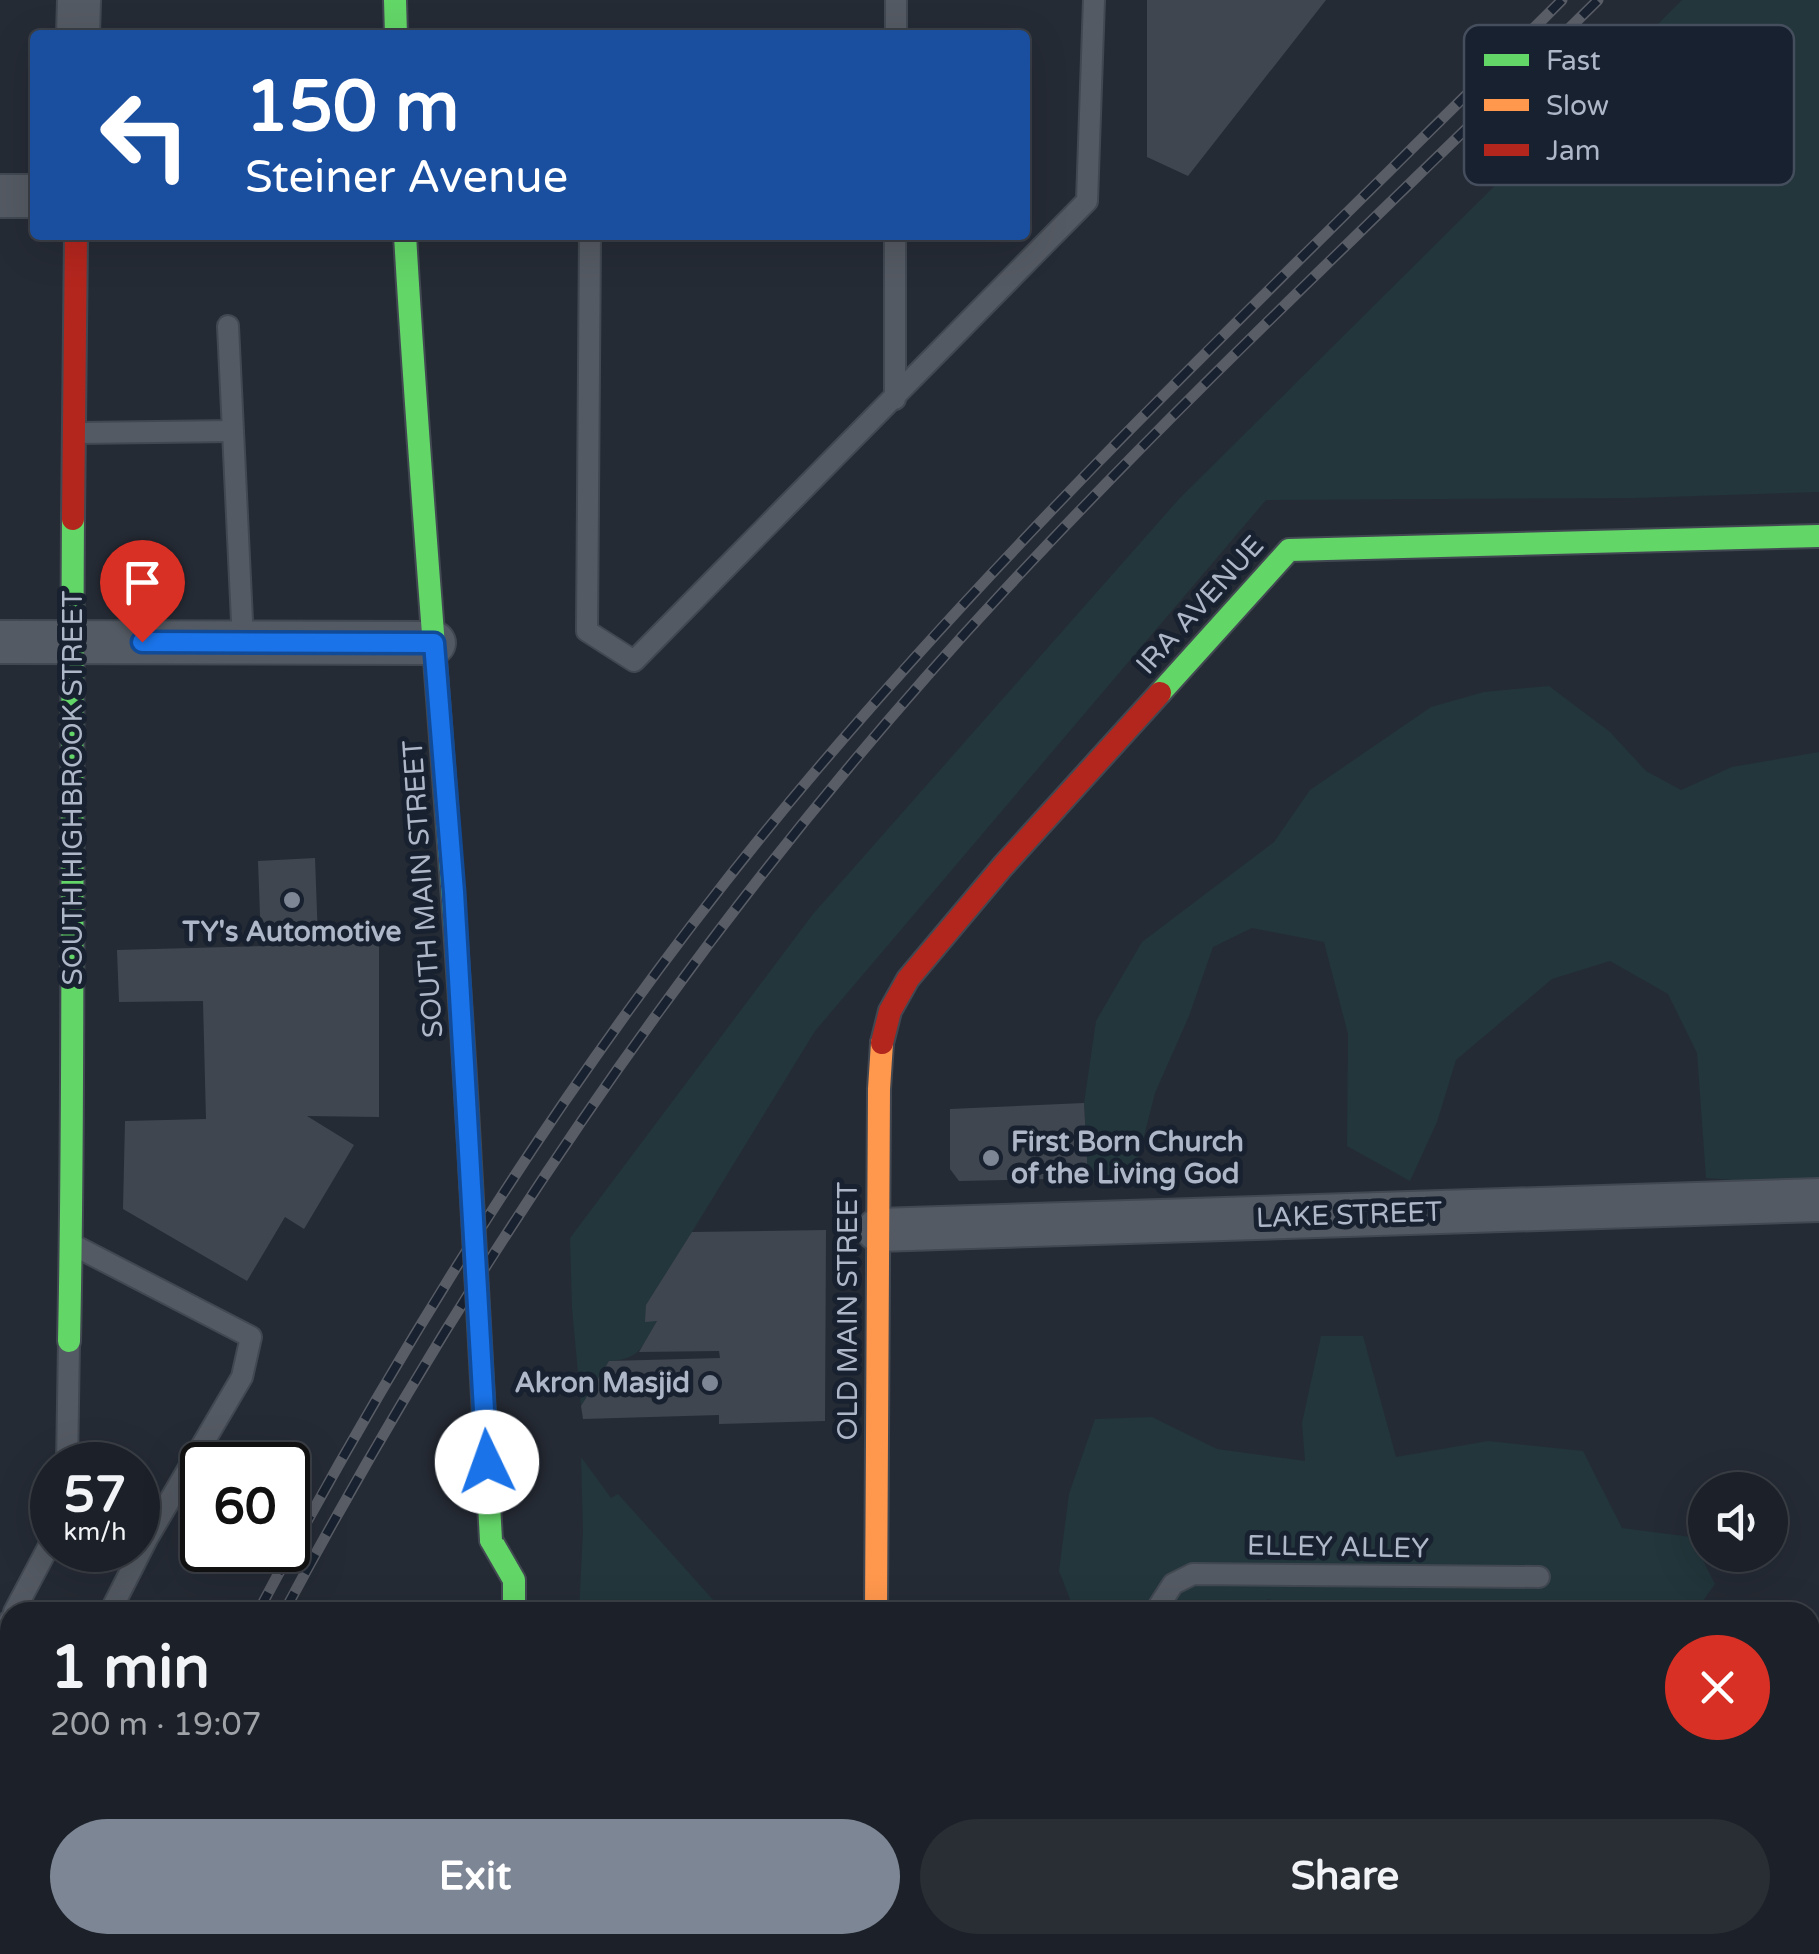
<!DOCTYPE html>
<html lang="en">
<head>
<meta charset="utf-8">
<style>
	:root { --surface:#1c2028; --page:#292d34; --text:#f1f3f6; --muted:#a0a3a8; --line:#3a3e45; --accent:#7d8695 }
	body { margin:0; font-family:"Varela Round",sans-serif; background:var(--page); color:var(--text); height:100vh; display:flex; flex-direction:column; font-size:38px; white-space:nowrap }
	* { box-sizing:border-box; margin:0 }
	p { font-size:32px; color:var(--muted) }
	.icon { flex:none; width:55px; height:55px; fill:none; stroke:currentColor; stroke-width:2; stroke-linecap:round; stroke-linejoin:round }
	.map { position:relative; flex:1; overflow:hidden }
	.panel { position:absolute; left:0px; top:1602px; width:1820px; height:352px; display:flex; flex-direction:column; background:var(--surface); border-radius:30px 30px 0 0; box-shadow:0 10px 40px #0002,0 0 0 2px var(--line) }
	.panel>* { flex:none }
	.hud { position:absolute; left:30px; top:30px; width:1000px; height:210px; border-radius:10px; box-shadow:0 10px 40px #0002,0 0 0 2px var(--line); background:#1a4fa0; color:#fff; overflow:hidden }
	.buttons { position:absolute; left:1688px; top:1472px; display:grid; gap:20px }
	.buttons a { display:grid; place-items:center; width:100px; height:100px; border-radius:50%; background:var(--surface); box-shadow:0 10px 40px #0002,0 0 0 2px var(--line); font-size:50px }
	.speed { position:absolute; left:30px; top:1442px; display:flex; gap:20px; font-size:50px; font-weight:700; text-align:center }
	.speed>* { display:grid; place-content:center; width:130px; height:130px; border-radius:50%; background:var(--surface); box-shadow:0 10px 40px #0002,0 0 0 2px var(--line); line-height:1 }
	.speed small { font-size:25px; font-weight:400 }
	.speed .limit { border:5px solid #111; border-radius:15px; background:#fff; color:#111 }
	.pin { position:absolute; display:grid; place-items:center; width:85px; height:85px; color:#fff; margin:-102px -42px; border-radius:50% 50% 50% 0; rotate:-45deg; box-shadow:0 0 10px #0007 }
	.pin .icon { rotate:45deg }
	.me { position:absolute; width:110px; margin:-55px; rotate:357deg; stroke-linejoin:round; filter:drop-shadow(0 0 8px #0008) }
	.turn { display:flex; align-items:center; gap:35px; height:210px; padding:0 50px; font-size:45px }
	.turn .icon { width:130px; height:130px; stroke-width:2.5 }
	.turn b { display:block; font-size:70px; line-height:85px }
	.round { display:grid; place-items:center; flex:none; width:105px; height:105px; border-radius:52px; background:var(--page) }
	.overview { display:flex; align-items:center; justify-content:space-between; height:170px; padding:0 50px }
	h1 { font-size:60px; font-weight:700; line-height:75px }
	.primary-button { display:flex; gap:20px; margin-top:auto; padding:20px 50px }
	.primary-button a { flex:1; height:115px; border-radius:60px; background:var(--accent); color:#fff; font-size:40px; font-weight:700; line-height:115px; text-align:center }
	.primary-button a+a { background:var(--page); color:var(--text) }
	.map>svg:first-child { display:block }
	.green { fill:#22363b }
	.building { fill:#40464f }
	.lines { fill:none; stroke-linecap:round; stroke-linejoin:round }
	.lane-casing { stroke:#424851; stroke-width:24 }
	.street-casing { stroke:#424851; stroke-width:46 }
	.fast-casing { stroke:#424851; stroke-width:26 }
	.slow-casing { stroke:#424851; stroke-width:26 }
	.jam-casing { stroke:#424851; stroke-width:26 }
	.lane { stroke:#545a63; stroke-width:20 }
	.street { stroke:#545a63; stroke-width:42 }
	.fast { stroke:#63d668; stroke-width:22 }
	.slow { stroke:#ff974d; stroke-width:22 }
	.jam { stroke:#b3261e; stroke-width:22 }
	.rail-casing { stroke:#595d66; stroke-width:11 }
	.rail { stroke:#18212f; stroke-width:8; stroke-dasharray:22; stroke-linecap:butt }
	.fast-bridge-casing { stroke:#424851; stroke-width:26; stroke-linecap:butt }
	.fast-bridge { stroke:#63d668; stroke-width:22 }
	.route-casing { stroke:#114b97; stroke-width:25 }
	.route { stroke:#1a73e8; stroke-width:18 }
	.poi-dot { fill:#7d8695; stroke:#18212f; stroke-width:4 }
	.labels { text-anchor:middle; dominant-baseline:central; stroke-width:10; stroke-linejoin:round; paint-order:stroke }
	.street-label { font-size:28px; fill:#adb7c8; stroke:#18212f }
	.poi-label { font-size:28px; font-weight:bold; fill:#adb7c8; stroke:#18212f }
	.key { fill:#18212f; stroke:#454e5d; stroke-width:2.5 }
	.key-label { font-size:28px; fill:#adb7c8 }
</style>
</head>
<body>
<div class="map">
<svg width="1819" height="1954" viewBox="0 0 1819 1954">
	<rect width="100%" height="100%" fill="#252b35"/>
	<!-- green -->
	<g class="green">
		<path d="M1682 0H1819V492L1635 498 1266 500 815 1031 692 1232 646 1321H657C643 1346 640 1360 609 1361L581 1406 572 1308 570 1238 813 914 1179 499Z"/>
		<polygon points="1549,686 1610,732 1646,771 1681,790 1732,767 1819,752 1819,1180 1788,1184 1706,1178 1697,1053 1668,994 1610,961 1552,979 1456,1060 1437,1122 1410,1181 1347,1146 1348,1034 1324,942 1252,928 1213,947 1189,1016 1155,1093 1134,1176 1088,1178 1084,1103 1096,1021 1142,942 1274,842 1310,790 1431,707 1484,692"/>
		<polygon points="1321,1336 1363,1336 1396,1457 1488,1441 1583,1451 1622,1528 1691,1537 1715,1584 1695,1612 1313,1612 1268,1599 1242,1612 1075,1612 1059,1571 1069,1494 1095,1419 1152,1417 1217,1449 1305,1461 1302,1423"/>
		<polygon points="581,1457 611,1498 618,1494 724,1612 579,1612 583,1531"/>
	</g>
	<!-- building -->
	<g class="building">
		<polygon points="1147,0 1326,0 1188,176 1147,157"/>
		<polygon points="315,858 318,940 261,942 258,861"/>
		<polygon points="379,943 379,1117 307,1116 354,1145 304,1229 285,1217 247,1281 123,1209 125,1121 206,1119 203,1001 119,1002 117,950"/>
		<polygon points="1084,1103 1088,1178 959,1181 950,1169 950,1109"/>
		<polygon points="826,1230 825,1421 719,1424 719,1415 583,1419 581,1406 609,1361 720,1358 719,1351 639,1352 657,1321 645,1322 646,1305 692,1232"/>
		<polygon points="541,1945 800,1945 800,1954 540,1954"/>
	</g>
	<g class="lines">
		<!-- lane casing -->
		<g class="lane-casing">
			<g id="lane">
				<polyline points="896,35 896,0"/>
				<polyline points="590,235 587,631 634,661 1087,201 1094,0"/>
				<polyline points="228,326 243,642"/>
				<polyline points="895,399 895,235"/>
				<polyline points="79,433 232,431"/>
				<polyline points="77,1247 251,1337 242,1377 147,1539 110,1612"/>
				<polyline points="67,1465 69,1342"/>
				<polyline points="14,1612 52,1540"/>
				<polyline points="1155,1612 1173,1584 1193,1574 1539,1577"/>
				<polyline points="0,1638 10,1620"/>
				<polyline points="1284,1945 1285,1954"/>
				<polyline points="1570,1945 1570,1954"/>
				<polyline points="1711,1945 1711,1954"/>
				<polyline points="1806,1945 1807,1954 1819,1954"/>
			</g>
		</g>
		<!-- street casing -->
		<g class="street-casing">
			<g id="street">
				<polyline points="78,35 79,0"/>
				<polyline points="0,196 35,196"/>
				<polyline points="0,642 434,643"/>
				<polyline points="878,1230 1819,1200"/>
			</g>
		</g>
		<!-- fast casing -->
		<g class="fast-casing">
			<g id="fast">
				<polyline points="395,0 396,35"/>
				<path d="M405 235C422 527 450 818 467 1110"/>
				<polyline points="1160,693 1289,550 1819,536"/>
				<path d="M69 1341C75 1067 71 793 73 519"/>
				<polyline points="491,1540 514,1580 514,1612"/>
				<polyline points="0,1893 10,1893"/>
				<polyline points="427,1954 428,1945"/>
				<polyline points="480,1954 481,1945"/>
			</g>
		</g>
		<!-- slow casing -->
		<g class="slow-casing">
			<g id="slow">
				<polyline points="876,1612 879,1089 882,1043"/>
				<polyline points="1810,1863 1819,1862"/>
			</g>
		</g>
		<!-- jam casing -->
		<g class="jam-casing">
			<g id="jam">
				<polyline points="73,519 76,235"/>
				<polyline points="882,1043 890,1011 908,979 1003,866 1160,693"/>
				<polyline points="878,1945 878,1954"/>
			</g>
		</g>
		<!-- lane -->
		<use href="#lane" class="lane"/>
		<!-- street -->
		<use href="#street" class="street"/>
		<!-- fast -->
		<use href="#fast" class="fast"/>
		<!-- slow -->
		<use href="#slow" class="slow"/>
		<!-- jam -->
		<use href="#jam" class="jam"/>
		<!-- rail casing -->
		<g class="rail-casing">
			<g id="rail">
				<path d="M258 1612C415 1316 601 1023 819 767 1049 496 1310 252 1562 0"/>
				<path d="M284 1612C481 1245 718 899 1002 593 1193 387 1399 197 1598 0"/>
				<polyline points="96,1954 99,1945"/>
				<polyline points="120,1954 125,1945"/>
			</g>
		</g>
		<!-- rail -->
		<use href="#rail" class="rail"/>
		<!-- fast-bridge casing -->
		<g class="fast-bridge-casing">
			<polyline id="fast-bridge" points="467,1110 491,1540"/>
		</g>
		<!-- fast-bridge -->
		<use href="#fast-bridge" class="fast-bridge"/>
	</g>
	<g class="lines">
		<!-- route casing -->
		<g class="route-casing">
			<polyline id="route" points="142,642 434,643 454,892 487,1462"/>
		</g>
		<!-- route -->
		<use href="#route" class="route"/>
	</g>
	<!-- markers -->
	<g class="poi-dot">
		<circle cx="292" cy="900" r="10"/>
		<circle cx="991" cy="1158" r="10"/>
		<circle cx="710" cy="1383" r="10"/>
	</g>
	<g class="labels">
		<!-- street labels -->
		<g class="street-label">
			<text transform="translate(1200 605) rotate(-48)">IRA AVENUE</text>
			<text transform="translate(73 788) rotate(-90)">SOUTH HIGHBROOK STREET</text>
			<text transform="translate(423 889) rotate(-94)">SOUTH MAIN STREET</text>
			<text transform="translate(1349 1215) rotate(-2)">LAKE STREET</text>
			<text transform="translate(848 1311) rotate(-90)">OLD MAIN STREET</text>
			<text transform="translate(1338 1547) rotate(1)">ELLEY ALLEY</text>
		</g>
		<!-- poi labels -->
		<g class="poi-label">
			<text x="292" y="932">TY's Automotive</text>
			<text x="1011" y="1142" text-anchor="start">First Born Church<tspan x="1011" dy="32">of the Living God</tspan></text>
			<text x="690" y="1383" text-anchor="end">Akron Masjid</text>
		</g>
	</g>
	<!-- legend -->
	<rect x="1464" y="25" width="330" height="160" rx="15" class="key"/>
	<rect x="1484" y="54" width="45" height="12" fill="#63d668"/>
	<rect x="1484" y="99" width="45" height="12" fill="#ff974d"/>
	<rect x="1484" y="144" width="45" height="12" fill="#b3261e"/>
	<g class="key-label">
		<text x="1546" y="70">Fast</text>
		<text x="1546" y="115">Slow</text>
		<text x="1546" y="160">Jam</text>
	</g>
</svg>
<div class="buttons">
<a><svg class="icon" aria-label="sound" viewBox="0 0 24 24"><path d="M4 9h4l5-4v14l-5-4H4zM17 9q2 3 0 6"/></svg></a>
</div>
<div class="speed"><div>57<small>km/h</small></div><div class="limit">60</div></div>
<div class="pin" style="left:142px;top:642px;background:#d93025"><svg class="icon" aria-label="arrive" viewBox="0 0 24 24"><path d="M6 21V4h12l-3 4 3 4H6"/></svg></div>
<svg class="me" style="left:487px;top:1462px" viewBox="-20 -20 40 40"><circle r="19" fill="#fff"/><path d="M0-13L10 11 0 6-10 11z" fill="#1a73e8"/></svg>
<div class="hud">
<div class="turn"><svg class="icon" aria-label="left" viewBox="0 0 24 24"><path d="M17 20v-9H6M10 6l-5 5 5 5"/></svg><div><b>150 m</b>Steiner Avenue</div></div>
</div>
<section class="panel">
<div class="overview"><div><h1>1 min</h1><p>200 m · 19:07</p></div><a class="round" style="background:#d93025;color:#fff"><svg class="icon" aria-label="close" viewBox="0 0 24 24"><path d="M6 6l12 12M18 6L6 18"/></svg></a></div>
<div class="primary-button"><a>Exit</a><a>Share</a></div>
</section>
</div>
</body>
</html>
